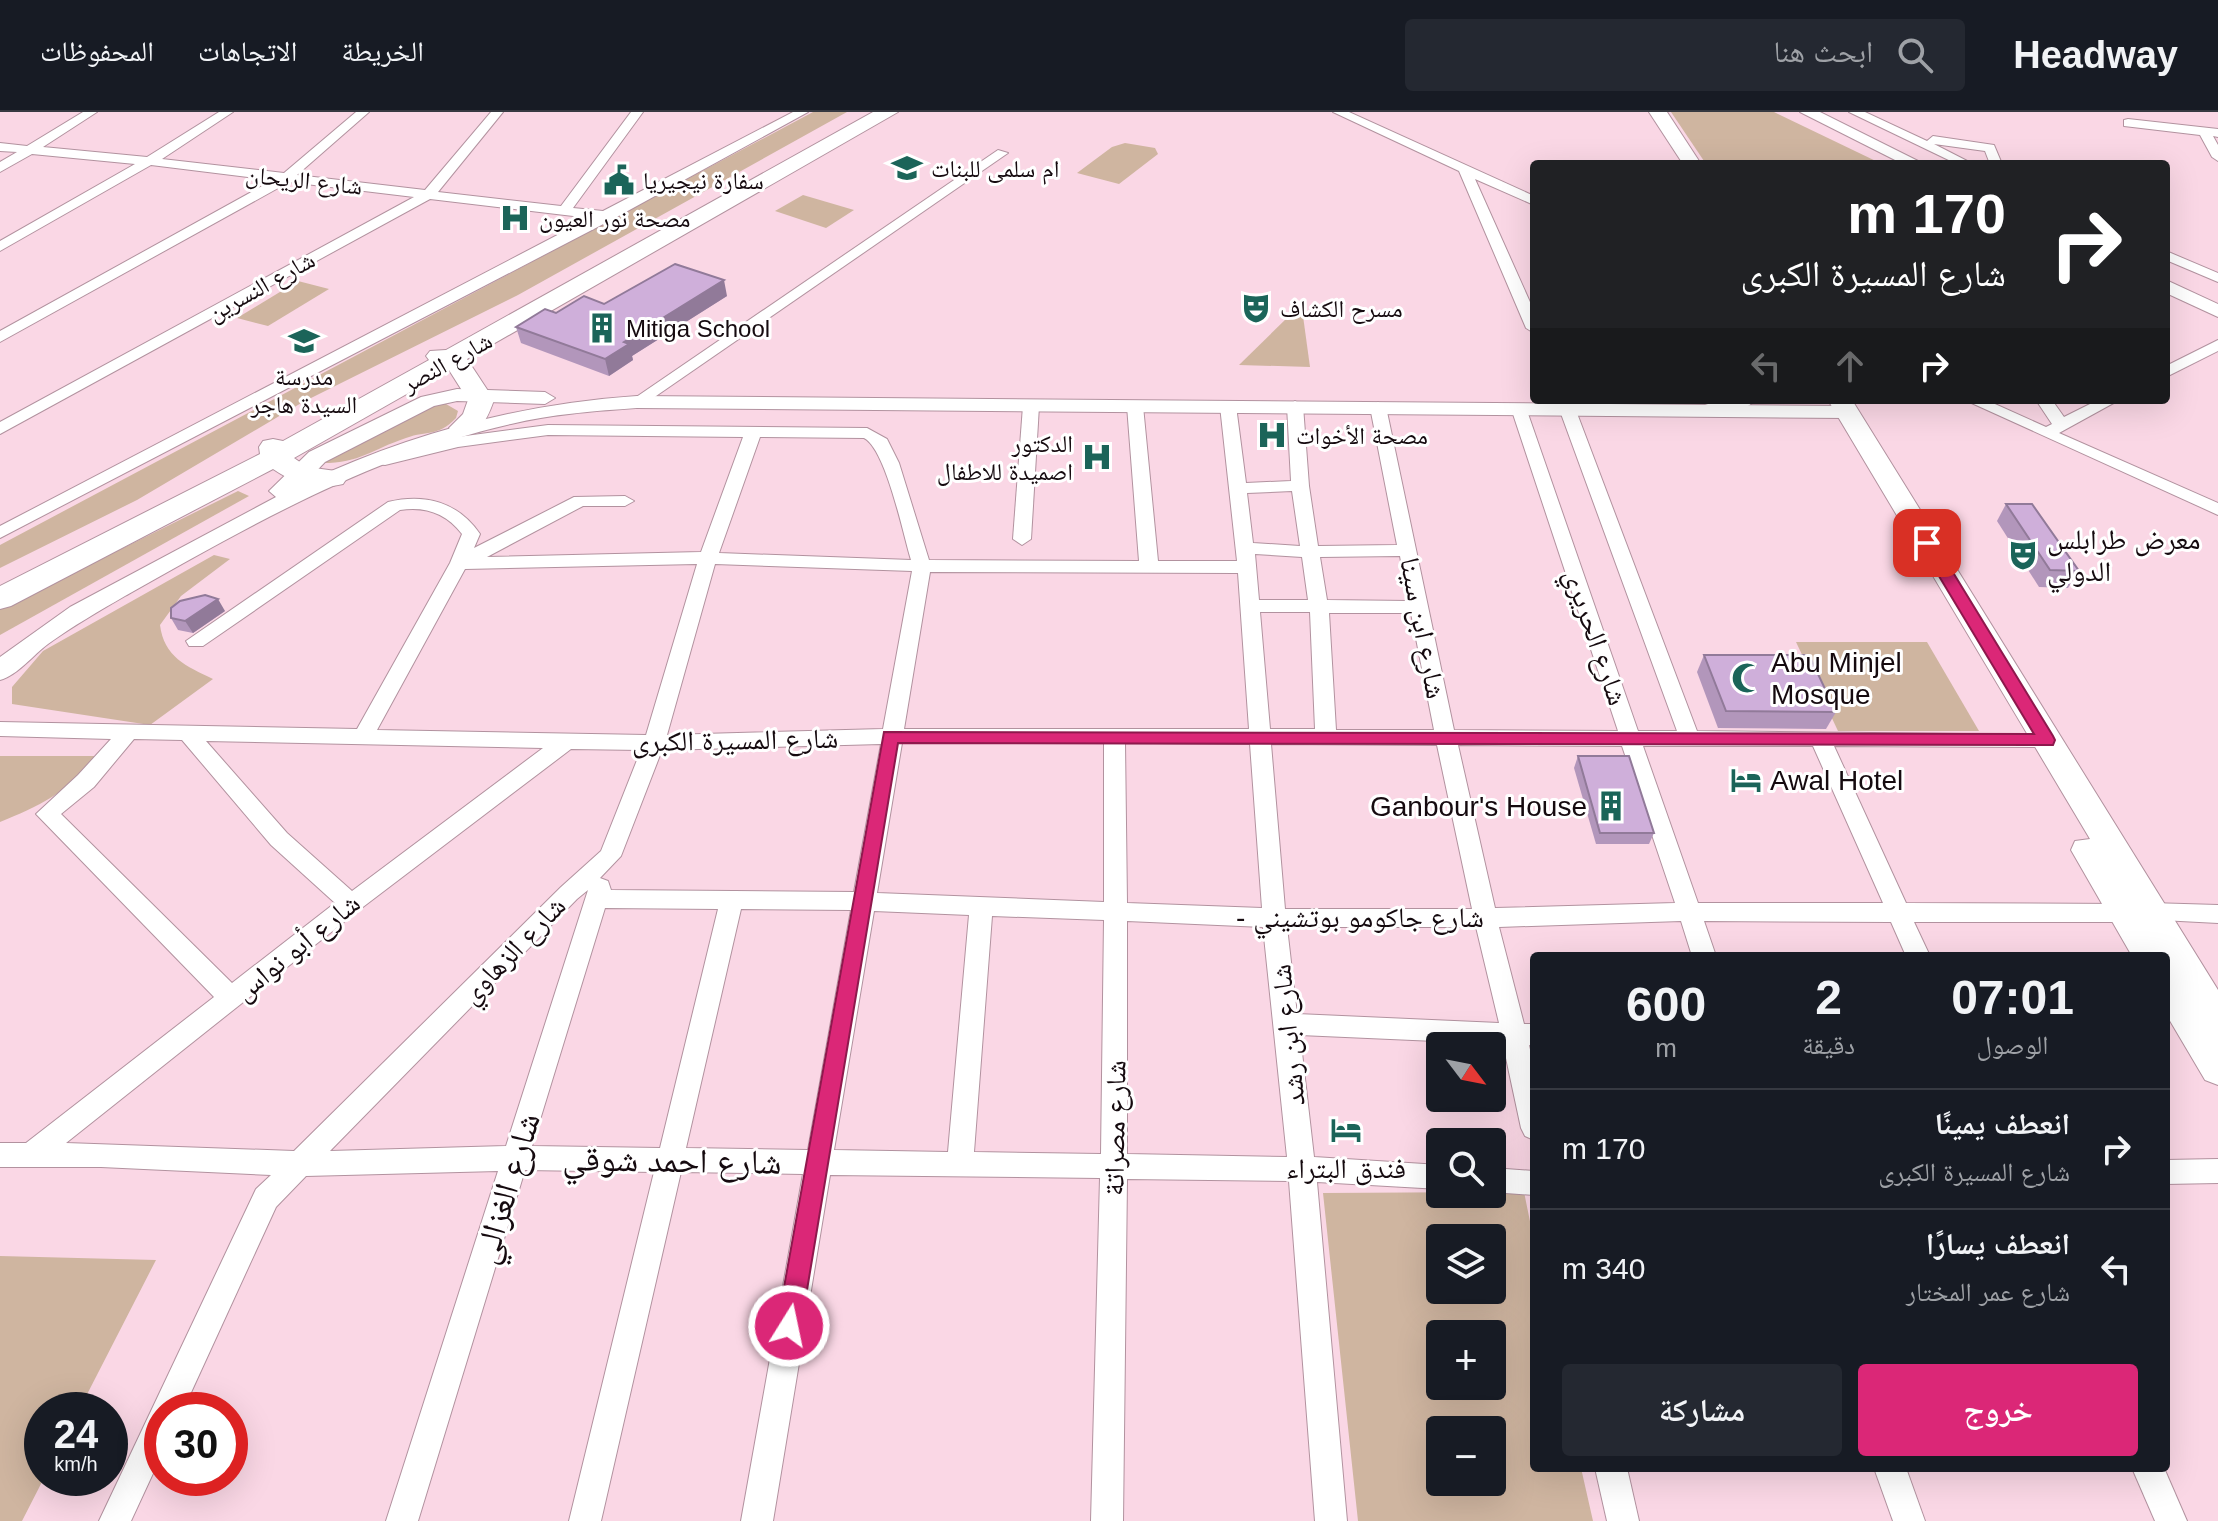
<!DOCTYPE html>
<html lang="ar">
<head>
<meta charset="utf-8">
<style>
	:root { --surface:#171b24; --page:#242831; --text:#f1f3f6; --muted:#9ea1a6; --line:#363941; --accent:#db2777 }
	body { margin:0; font-family:Helvetica,"Noto Naskh Arabic",sans-serif; background:var(--page); color:var(--text); direction:rtl; height:100vh; display:flex; flex-direction:column; font-size:30px; white-space:nowrap }
	* { box-sizing:border-box; margin:0 }
	p { font-size:26px; color:var(--muted) }
	.icon { flex:none; width:44px; height:44px; fill:none; stroke:currentColor; stroke-width:2; stroke-linecap:round; stroke-linejoin:round }
	.map { position:relative; flex:1; overflow:hidden; direction:ltr }
	.side { position:absolute; left:1530px; top:840px; width:640px; height:520px; display:flex; flex-direction:column; background:var(--surface); border-radius:8px; box-shadow:0 8px 32px #0002; direction:rtl }
	.side>* { flex:none }
	.banner { position:absolute; left:1530px; top:48px; width:640px; height:244px; border-radius:8px; box-shadow:0 8px 32px #0002; direction:rtl; background:#202124; color:#fff; overflow:hidden }
	.needle { width:52px; rotate:122deg }
	.tools { position:absolute; left:1426px; top:920px; display:grid; gap:16px }
	.tools a { display:grid; place-items:center; width:80px; height:80px; border-radius:8px; background:var(--surface); box-shadow:0 8px 32px #0002; font-size:40px }
	.speed { position:absolute; left:24px; top:1280px; display:flex; gap:16px; font-size:40px; font-weight:700; text-align:center }
	.speed>* { display:grid; place-content:center; width:104px; height:104px; border-radius:50%; background:var(--surface); box-shadow:0 8px 32px #0002; line-height:1 }
	.speed small { font-size:20px; font-weight:400 }
	.speed .limit { border:12px solid #d22; background:#fff; color:#111 }
	.pin { position:absolute; display:grid; place-items:center; width:68px; height:68px; color:#fff; margin:-34px; border-radius:16px; box-shadow:0 4px 12px #0006 }
	.me { position:absolute; width:88px; margin:-44px; rotate:10deg; stroke-linejoin:round; filter:drop-shadow(0 0 6px #0008) }
	.turn { display:flex; align-items:center; gap:28px; height:168px; padding:0 32px; font-size:36px }
	.turn .icon { width:104px; height:104px; stroke-width:2.5 }
	.turn b { display:block; font-size:56px; line-height:68px }
	.lanes { display:flex; align-items:center; height:76px; padding:0 32px; background:#0003; justify-content:center; gap:40px; direction:ltr }
	.lanes .off { opacity:.35 }
	.eta { display:flex; justify-content:space-evenly; align-items:center; height:136px; text-align:center }
	.eta b { font-size:48px; font-weight:600; line-height:56px }
	.cta { display:flex; gap:16px; margin-top:auto; padding:16px 32px }
	.cta a { flex:1; height:92px; border-radius:8px; background:var(--accent); color:#fff; font-size:32px; font-weight:600; line-height:92px; text-align:center }
	.cta a+a { background:var(--page); color:var(--text) }
	ul { padding:0; list-style:none }
	li { display:flex; align-items:center; gap:24px; height:120px; padding:0 32px; border-top:2px solid var(--line) }
	li div { flex:1 }
	li b { display:block; font-size:30px }
	li em { font-style:normal }
	header { display:flex; align-items:center; gap:48px; box-sizing:border-box; height:112px; padding:0 40px; background:var(--surface); border-bottom:2px solid var(--line) }
	header strong { font-size:38px }
	nav { display:flex; gap:44px; margin-inline-start:auto; font-size:28px }
	.search { width:560px; height:72px; background:var(--page); display:flex; align-items:center; gap:20px; box-sizing:border-box; padding:0 28px; border-radius:8px; color:var(--muted); font-size:30px }
	.map>svg:first-child { display:block }
	.green { fill:#cfb5a0; fill-rule:evenodd }
	.lines { fill:none; stroke-linecap:round; stroke-linejoin:round }
	.minor-casing { stroke:#b2929f; stroke-width:2 }
	.tertiary-casing { stroke:#b2929f; stroke-width:2 }
	.secondary-casing { stroke:#b2929f; stroke-width:2 }
	.trunk-casing { stroke:#b2929f; stroke-width:2 }
	.minor { fill:#fff; fill-rule:evenodd }
	.tertiary { fill:#fff; fill-rule:evenodd }
	.secondary { fill:#fff; fill-rule:evenodd }
	.trunk { fill:#fff; fill-rule:evenodd }
	.wall { fill:#b296bb }
	.shaded-wall { fill:#917a99 }
	.building { fill:#cfafda; stroke:#917a99; stroke-width:2 }
	.route { fill:#db2777; stroke:#8e194d; stroke-width:2 }
	.labels { text-anchor:middle; dominant-baseline:central; stroke-width:6; stroke-linejoin:round; paint-order:stroke }
	.far-poi-label { font-size:24px; fill:#150a0f; stroke:#fff; text-anchor:start }
	.far-street-label { font-size:24px; fill:#150a0f; stroke:#fff }
	.poi-label { font-size:28px; fill:#150a0f; stroke:#fff; text-anchor:start }
	.street-label { font-size:28px; fill:#150a0f; stroke:#fff }
	.near-street-label { font-size:34px; fill:#150a0f; stroke:#fff }
</style>
</head>
<body>
<header>
<strong>Headway</strong>
<div class="search"><svg class="icon" aria-label="search" viewBox="0 0 24 24"><circle cx="10" cy="10" r="6"/><path d="M15 15l6 6"/></svg>ابحث هنا</div>
<nav><a>الخريطة</a><a>الاتجاهات</a><a>المحفوظات</a></nav>
</header>
<div class="map">
<svg width="2218" height="1409" viewBox="0 0 2218 1409">
	<rect width="100%" height="100%" fill="#fad7e5"/>
	<!-- green -->
	<g class="green">
		<polygon points="813,0 847,0 518,183 303,290 137,388 0,456 0,433"/>
		<polygon points="1671,0 1774,0 1882,52 1706,52"/>
		<polygon points="1125,31 1155,36 1158,42 1119,72 1077,61 1112,35"/>
		<polygon points="803,83 854,98 826,116 775,99"/>
		<polygon points="298,169 329,177 268,214 237,206"/>
		<polygon points="1289,204 1303,204 1310,255 1239,253"/>
		<path d="M433 292H446L458 299 456 306C438 325 428 318 406 326 370 338 360 352 318 351Z"/>
		<polygon points="238,379 249,384 0,523 0,497"/>
		<path d="M214 443 230 447 181 484 160 513C164 545 186 554 213 567L150 613 12 592V575L43 539Z"/>
		<polygon points="1796,530 1927,530 1979,619 1838,619"/>
		<path d="M0 644H97C68 680 42 693 0 710Z"/>
		<path d="M1492 1080H1524L1534 1129V1356H1581L1593 1409H1358L1323 1081ZM1440 1126H1492V1178H1440ZM1440 1222H1492V1274H1440ZM1440 1318H1492V1370H1440Z"/>
		<polygon points="0,1144 156,1148 79,1298 42,1298 44,1366 22,1409 0,1409"/>
	</g>
	<g class="lines">
		<!-- minor casing -->
		<g class="minor-casing">
			<g id="minor">
				<polygon points="83,0 97,0 43,35 147,45 219,0 233,0 162,47 284,61 356,0 369,0 297,63 425,78 491,0 503,0 438,80 561,94 631,0 643,0 573,96 603,99 793,0 808,0 613,107 0,426 0,414 590,106 430,87 0,322 0,310 414,85 289,70 0,230 0,219 273,68 151,53 0,139 0,129 135,52 32,42 0,60 0,50 17,40 0,39 0,31 27,34"/>
				<polygon points="1333,0 1349,0 1534,84 1534,93 1475,67 1534,199 1534,221 1526,216 1459,59"/>
				<polygon points="1849,0 1865,0 1927,29 1933,24 1994,33 2002,52 1990,52 1985,39 1934,32 1973,52 1957,52"/>
				<polygon points="2128,7 2218,17 2218,25 2213,24 2218,33 2218,49 2212,45 2200,23 2124,14 2124,8"/>
				<polygon points="998,38 1008,41 643,293 637,295 629,290"/>
				<polygon points="2166,139 2218,161 2218,170 2166,148"/>
				<polygon points="2218,228 2218,239 2166,265 2166,254"/>
				<path d="M1556 288H1572L1697 619 2053 623 2056 628 2053 633 2046 635 1834 634 1906 791 2124 792 2132 794 2136 801 2132 808 2124 810H1914L1930 844H1906L1891 810 1704 809 1716 844H1692L1681 809 1499 815 1524 912H1534V934L1529 933 1534 956V1028L1525 1024 1521 1016 1503 932 1300 923 1314 1045 1440 1053V1077L1317 1070 1347 1409H1315L1289 1069 1127 1067 1123 1409H1091L1100 1066 830 1063 773 1409H741L803 1062 681 1060 601 1409H569L654 1060 525 1058 418 1409H386L498 1059 306 1064 276 1095 183 1298H162V1342L131 1409H99L256 1077 271 1063 101 1055H0V1031H26L214 885 36 702 78 663 111 627 0 624V610L357 617 450 451 462 422C446 401 425 394 400 398L203 534H189L186 529 388 390C425 381 458 390 480 422L474 436 574 385 625 384 634 389 625 394H583L487 445 701 440 743 325 548 323 458 335 385 353 379 352 376 348 379 344 385 343 458 325 548 313 867 316 887 327 899 351 929 448 1139 449 1127 294 1135 289 1143 294 1158 449H1237L1220 294 1228 289 1236 294 1246 371 1291 369 1287 294 1295 289 1303 294 1309 374 1318 434 1397 433 1370 295 1378 290 1386 295 1454 618 1618 619 1511 296 1513 293H1525L1638 619H1677ZM760 325 864 326C886 337 903 422 911 448L719 441ZM1292 379 1300 434 1253 431 1247 381ZM1255 442 1302 445 1308 488H1259ZM1400 444 1408 489 1327 488 1320 445ZM697 452 646 623 377 618 465 457ZM715 452 912 459 883 617 667 623ZM930 460 1238 461 1249 617H904ZM1260 500H1310L1315 617H1270ZM1329 501H1411L1434 618H1336ZM134 627 182 628 271 733 335 791 232 871 61 702 94 675ZM206 629 543 636 352 779 287 721ZM902 631H1104V790L877 781ZM1125 631 1250 632 1262 796 1127 791ZM881 632 854 780 611 778 608 769 600 766 621 744 662 638ZM1271 632 1437 633 1472 797H1285ZM1458 633 1622 634 1675 791 1495 796ZM1643 634H1813L1883 791H1698ZM571 637 641 638 601 739 561 775 294 1039 66 1031 359 798ZM588 778 506 1034 330 1039 577 787ZM605 796 718 797 660 1036 532 1034ZM741 797 851 798 808 1038 686 1036ZM874 799 969 803 948 1040 834 1038ZM992 804 1104 808 1101 1042 974 1040ZM1127 809 1263 815 1287 1045 1127 1042ZM1287 815H1476L1499 911 1297 902Z"/>
				<polygon points="1965,288 1986,288 2046,315 2052,312 2036,288 2052,288 2064,305 2098,288 2119,288 2059,321 2218,391 2218,403"/>
				<polygon points="1031,289 1039,294 1031,427 1022,433 1013,427 1023,294"/>
				<polygon points="2150,791 2218,793 2218,811 2142,807 2138,800 2142,793"/>
				<polygon points="2218,1047 2218,1071 2166,1072 2166,1048"/>
				<polygon points="1492,1056 1534,1059 1534,1083 1492,1080"/>
				<polygon points="1595,1356 1627,1356 1639,1409 1607,1409"/>
				<polygon points="1874,1356 1906,1356 1925,1409 1893,1409"/>
				<polygon points="2132,1356 2164,1356 2187,1409 2155,1409"/>
			</g>
		</g>
		<!-- tertiary casing -->
		<g class="tertiary-casing">
			<g id="tertiary">
				<polygon points="1800,0 1820,0 1924,52 1903,52"/>
				<polygon points="2166,168 2218,192 2218,205 2166,181"/>
				<path d="M457 277 545 280 555 286 545 292 457 289 434 294 325 350 305 371C411 321 520 292 637 284L1848 294 1858 300 1848 306 637 296C595 299 552 302 511 312 373 343 247 415 125 484 99 499 73 514 48 532 33 543 18 563 0 568V545L70 495 276 385 269 379 309 340 421 285Z"/>
			</g>
		</g>
		<!-- secondary casing -->
		<g class="secondary-casing">
			<g id="secondary">
				<polygon points="1649,0 1667,0 1701,52 1683,52"/>
				<path d="M1720 288H1755C1746 299 1718 306 1705 303L1701 298 1705 293Z"/>
				<polygon points="1828,288 1852,288 2218,878 2218,973 2205,968 2166,902 2166,844 2132,844 2071,738 2075,729 2090,727"/>
			</g>
		</g>
		<!-- trunk casing -->
		<g class="trunk-casing">
			<path id="trunk" d="M873 0H898L467 247 494 288C487 308 478 328 453 322L449 316 463 302 468 288 449 258 294 346 307 355 343 360 347 366 343 372C318 378 293 371 273 357L11 494 0 497V474L260 342 259 335 263 329 273 327 283 329 429 248 426 244 430 239 446 238Z"/>
		</g>
		<!-- minor -->
		<use href="#minor" class="minor"/>
		<!-- tertiary -->
		<use href="#tertiary" class="tertiary"/>
		<!-- secondary -->
		<use href="#secondary" class="secondary"/>
		<!-- trunk -->
		<use href="#trunk" class="trunk"/>
	</g>
	<!-- wall -->
	<g class="wall">
		<polygon points="727,184 632,244 633,248 609,264 521,231 516,215 556,201 604,192"/>
		<polygon points="2006,392 2079,459 2068,476 2039,475 1997,409"/>
		<polygon points="225,499 193,521 178,518 171,506"/>
		<polygon points="1704,543 1836,600 1826,617 1718,616 1697,560"/>
		<polygon points="1578,644 1654,721 1649,732 1596,732 1574,656"/>
	</g>
	<!-- shaded-wall -->
	<g class="shaded-wall">
		<polygon points="724,168 727,184 632,244 633,248 609,264 605,247 624,230"/>
		<polygon points="218,487 225,499 193,521 185,509"/>
	</g>
	<!-- building -->
	<g class="building">
		<polygon points="675,152 724,168 624,230 629,232 605,247 516,215 545,197 556,201 584,184 604,192"/>
		<polygon points="2006,392 2032,392 2079,459 2050,458"/>
		<polygon points="205,483 218,487 185,509 171,506 171,496 180,489"/>
		<polygon points="1704,543 1809,543 1836,600 1726,599"/>
		<polygon points="1578,644 1629,644 1654,721 1600,721"/>
	</g>
	<!-- route -->
	<polygon class="route" points="1927,427 1935,431 2053,624 2055,628 2053,633 898,631 801,1214 798,1223 789,1226 780,1223 777,1214 884,620 2034,622 1919,431"/>
	<!-- icons -->
	<defs>
		<g id="school-bare" transform="scale(2.4)"><path d="M0-5L7-2L0 1L-7-2ZM-4 1L0 2.5L4 1V4Q0 6-4 4Z" fill="#1b6459" stroke="#fff" stroke-width="2.5" paint-order="stroke"/></g>
		<g id="civic-bare" transform="scale(2.4)"><path d="M-.6-6.5H3V-4.5H.6V-3L4-1V1h2V6H-6V1h2V-1L-.6-3ZM-1.2 2.5V6h2.4V2.5Z" fill="#1b6459" stroke="#fff" stroke-width="2.5" paint-order="stroke"/></g>
		<g id="hospital-bare" transform="scale(2.4)"><path d="M-5-5h3v3.5h4V-5h3V5h-3V1.5h-4V5h-3Z" fill="#1b6459" stroke="#fff" stroke-width="2.5" paint-order="stroke"/></g>
		<g id="theatre-bare" transform="scale(2.4)"><path d="M-5-5.5Q0-4 5-5.5V0Q5 5 0 6Q-5 5-5 0ZM-3.3-2.5H-1v1.5H-3.3ZM1-2.5H3.3v1.5H1ZM-2.8 1Q0 5.5 2.8 1Z" fill="#1b6459" stroke="#fff" stroke-width="2.5" paint-order="stroke"/></g>
		<g id="building-bare" transform="scale(2.4)"><path d="M-4-6H4V6H1V3H-1V6H-4ZM-2.5-4.3h1.7v1.8h-1.7ZM.8-4.3h1.7v1.8H.8ZM-2.5-1h1.7V.8h-1.7ZM.8-1h1.7V.8H.8Z" fill="#1b6459" stroke="#fff" stroke-width="2.5" paint-order="stroke"/></g>
		<g id="mosque-bare" transform="scale(2.4)"><path d="M3.5-4.9A6 6 0 1 0 3.5 4.9A5 5 0 1 1 3.5-4.9Z" fill="#1b6459" stroke="#fff" stroke-width="2.5" paint-order="stroke"/></g>
		<g id="hotel-bare" transform="scale(2.4)"><path d="M-6-4.5h1.5V1H6V5H4.5V3h-9V5H-6ZM-4 0a1.8 1.8 0 1 1 3.6 0ZM.5 0V-2.5h3Q6-2.5 6 0Z" fill="#1b6459" stroke="#fff" stroke-width="2.5" paint-order="stroke"/></g>
	</defs>
	<g fill-rule="evenodd">
		<use href="#school-bare" x="907" y="56"/>
		<use href="#civic-bare" x="619" y="68"/>
		<use href="#hospital-bare" x="515" y="106"/>
		<use href="#theatre-bare" x="1256" y="196"/>
		<use href="#building-bare" x="602" y="216"/>
		<use href="#school-bare" x="304" y="229"/>
		<use href="#hospital-bare" x="1272" y="323"/>
		<use href="#hospital-bare" x="1097" y="345"/>
		<use href="#theatre-bare" x="2023" y="443"/>
		<use href="#mosque-bare" x="1747" y="566"/>
		<use href="#hotel-bare" x="1746" y="668"/>
		<use href="#building-bare" x="1611" y="694"/>
		<use href="#hotel-bare" x="1346" y="1018"/>
	</g>
	<g class="labels">
		<!-- far-poi labels -->
		<g class="far-poi-label">
			<text x="931" y="56">ام سلمى للبنات</text>
			<text x="643" y="68">سفارة نيجيريا</text>
			<text x="539" y="106">مصحة نور العيون</text>
			<text x="1280" y="196">مسرح الكشاف</text>
			<text x="626" y="216">Mitiga School</text>
			<text x="304" y="264" text-anchor="middle">مدرسة<tspan x="304" dy="28">السيدة هاجر</tspan></text>
			<text x="1296" y="323">مصحة الأخوات</text>
			<text x="1073" y="331" text-anchor="end">الدكتور<tspan x="1073" dy="28">اصميدة للاطفال</tspan></text>
		</g>
		<!-- far-street labels -->
		<g class="far-street-label">
			<text transform="translate(304 68) rotate(6)">شارع الريحان</text>
			<text transform="translate(261 174) rotate(-29)">شارع النسرين</text>
			<text transform="translate(447 250) rotate(-29)">شارع النصر</text>
		</g>
		<!-- poi labels -->
		<g class="poi-label">
			<text x="2047" y="427">معرض طرابلس<tspan x="2047" dy="32">الدولي</tspan></text>
			<text x="1771" y="550">Abu Minjel<tspan x="1771" dy="32">Mosque</tspan></text>
			<text x="1770" y="668">Awal Hotel</text>
			<text x="1587" y="694" text-anchor="end">Ganbour's House</text>
			<text x="1346" y="1056" text-anchor="middle">فندق البتراء</text>
		</g>
		<!-- street labels -->
		<g class="street-label">
			<text transform="translate(1423 516) rotate(79)">شارع ابن سينا</text>
			<text transform="translate(1596 525) rotate(71)">شارع الحريري</text>
			<text transform="translate(735 628) rotate(-1)">شارع المسيرة الكبرى</text>
			<text x="1360" y="805">- شارع جاكومو بوتشيني</text>
			<text transform="translate(297 835) rotate(-39)">شارع أبو نواس</text>
			<text transform="translate(513 838) rotate(-46)">شارع الزهاوي</text>
			<text transform="translate(1288 923) rotate(-96)">شارع ابن رشد</text>
			<text transform="translate(1115 1016) rotate(-89)">شارع مصراتة</text>
		</g>
		<!-- near-street labels -->
		<g class="near-street-label">
			<text transform="translate(672 1048) rotate(1)">شارع احمد شوقي</text>
			<text transform="translate(506 1076) rotate(-73)">شارع الغزالي</text>
		</g>
	</g>
</svg>
<div class="tools">
<a><svg class="needle" viewBox="-14 -14 28 28"><path d="M0-13l5 13h-10z" fill="#e53935"/><path d="M0 13l5-13h-10z" fill="#9ea1a6"/></svg></a>
<a><svg class="icon" aria-label="search" viewBox="0 0 24 24"><circle cx="10" cy="10" r="6"/><path d="M15 15l6 6"/></svg></a>
<a><svg class="icon" aria-label="layers" viewBox="0 0 24 24"><path d="M12 4l9 5-9 5-9-5zM3 14l9 5 9-5"/></svg></a>
<a>+</a>
<a>−</a>
</div>
<div class="speed"><div>24<small>km/h</small></div><div class="limit">30</div></div>
<div class="pin" style="left:1927px;top:431px;background:#d93025"><svg class="icon" aria-label="arrive" viewBox="0 0 24 24"><path d="M6 21V4h12l-3 4 3 4H6"/></svg></div>
<svg class="me" style="left:789px;top:1214px" viewBox="-20 -20 40 40"><circle r="17" fill="#db2777" stroke="#fff" stroke-width="3"/><path d="M0-11L8 9 0 5-8 9z" fill="#fff"/></svg>
<div class="banner">
<div class="turn"><svg class="icon" aria-label="right" viewBox="0 0 24 24"><path d="M7 20v-9h11M14 6l5 5-5 5"/></svg><div><b>170 m</b>شارع المسيرة الكبرى</div></div>
<div class="lanes"><svg class="icon off" aria-label="left" viewBox="0 0 24 24"><path d="M17 20v-9H6M10 6l-5 5 5 5"/></svg><svg class="icon off" aria-label="ahead" viewBox="0 0 24 24"><path d="M12 20V5M6 11l6-6 6 6"/></svg><svg class="icon" aria-label="right" viewBox="0 0 24 24"><path d="M7 20v-9h11M14 6l5 5-5 5"/></svg></div>
</div>
<section class="side">
<div class="eta">
<div><b>07:01</b><p>الوصول</p></div>
<div><b>2</b><p>دقيقة</p></div>
<div><b>600</b><p>m</p></div>
</div>
<ul>
<li><svg class="icon" aria-label="right" viewBox="0 0 24 24"><path d="M7 20v-9h11M14 6l5 5-5 5"/></svg><div><b>انعطف يمينًا</b><p>شارع المسيرة الكبرى</p></div><em>170 m</em></li>
<li><svg class="icon" aria-label="left" viewBox="0 0 24 24"><path d="M17 20v-9H6M10 6l-5 5 5 5"/></svg><div><b>انعطف يسارًا</b><p>شارع عمر المختار</p></div><em>340 m</em></li>
</ul>
<div class="cta"><a>خروج</a><a>مشاركة</a></div>
</section>
</div>
</body>
</html>
